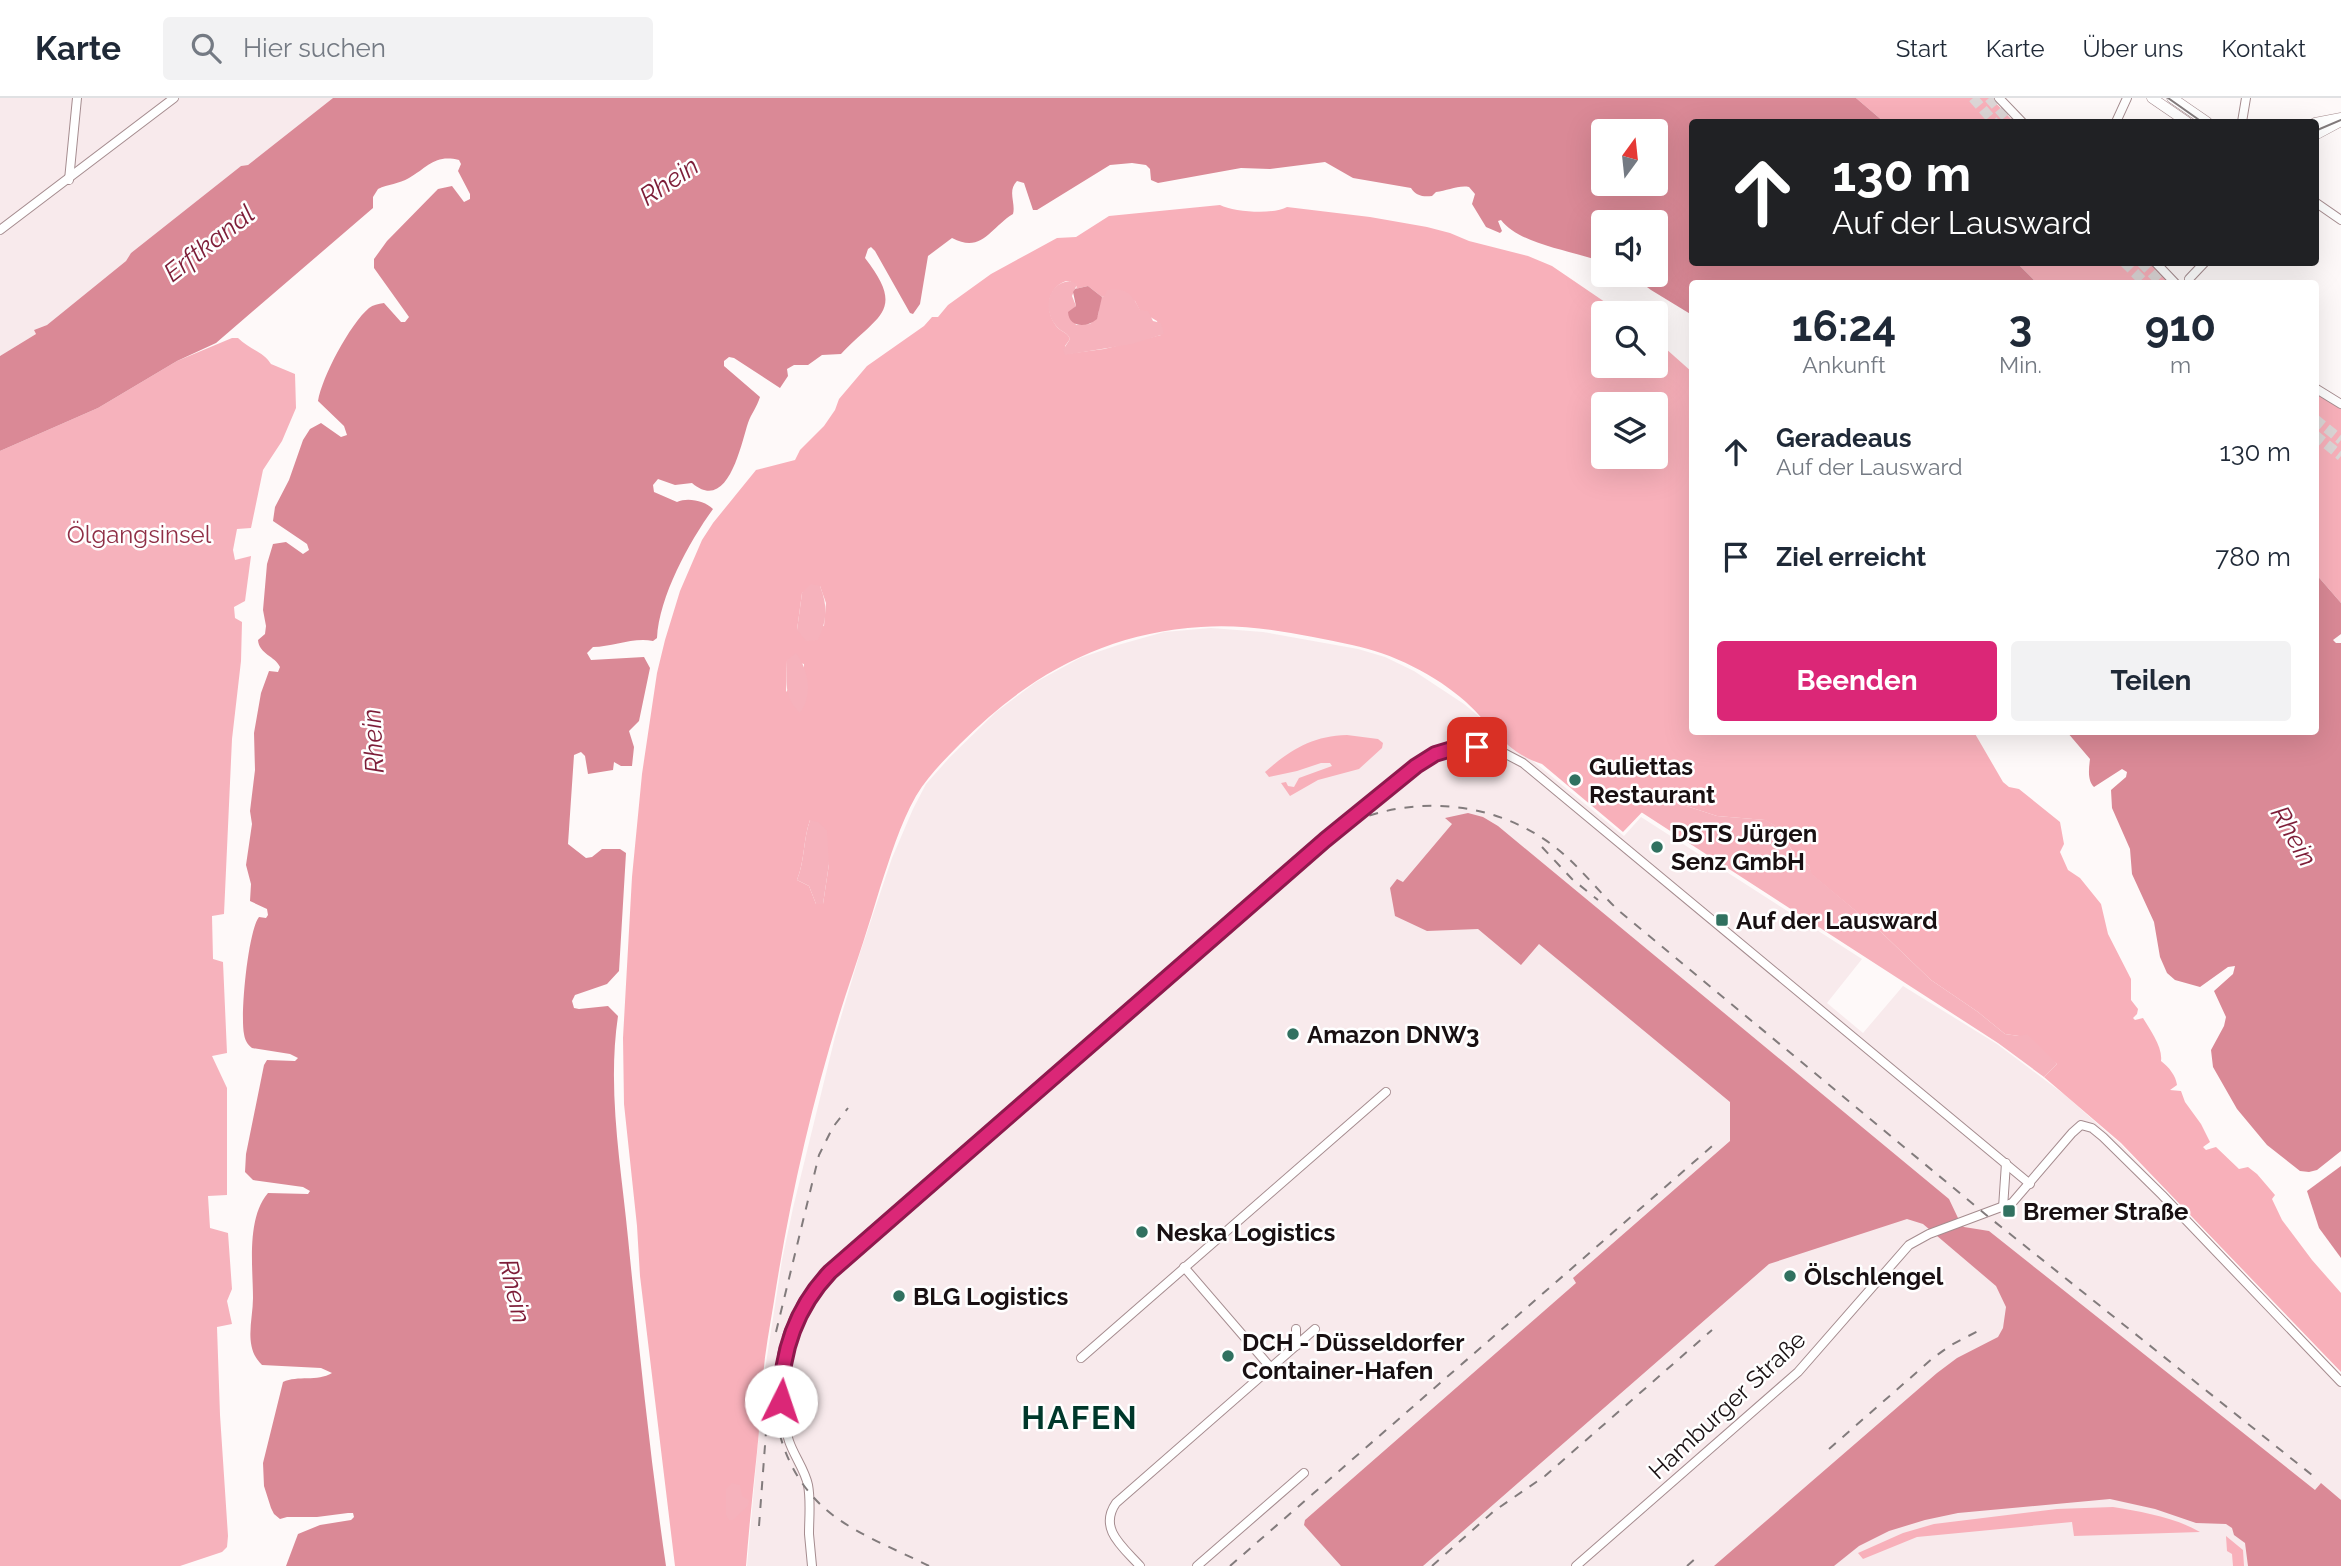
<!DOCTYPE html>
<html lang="de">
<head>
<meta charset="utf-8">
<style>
	:root { --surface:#fff; --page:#f2f2f3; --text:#1f2937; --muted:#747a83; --line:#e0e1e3; --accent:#db2777 }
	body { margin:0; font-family:Raleway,sans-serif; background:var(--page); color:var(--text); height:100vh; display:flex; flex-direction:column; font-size:26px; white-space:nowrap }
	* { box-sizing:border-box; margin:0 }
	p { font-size:23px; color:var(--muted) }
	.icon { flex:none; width:38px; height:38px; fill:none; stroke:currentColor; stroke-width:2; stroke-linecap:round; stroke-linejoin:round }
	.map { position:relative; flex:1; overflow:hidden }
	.side { position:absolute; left:1689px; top:182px; width:630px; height:455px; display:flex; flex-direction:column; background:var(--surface); border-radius:7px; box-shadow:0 7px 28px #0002 }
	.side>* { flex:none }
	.hud { position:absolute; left:1689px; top:21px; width:630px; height:147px; border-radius:7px; box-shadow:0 7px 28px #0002; background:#202124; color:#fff; overflow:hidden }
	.needle { width:46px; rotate:15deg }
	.buttons { position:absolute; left:1591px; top:21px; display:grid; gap:14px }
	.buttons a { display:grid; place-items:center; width:77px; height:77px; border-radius:7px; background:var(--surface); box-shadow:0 7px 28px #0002; font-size:35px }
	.pin { position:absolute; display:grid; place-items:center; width:60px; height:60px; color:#fff; margin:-30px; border-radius:14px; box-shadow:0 4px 10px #0006 }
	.me { position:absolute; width:77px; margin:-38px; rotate:4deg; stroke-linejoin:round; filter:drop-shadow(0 0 5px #0008) }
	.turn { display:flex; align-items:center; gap:24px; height:147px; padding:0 28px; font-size:32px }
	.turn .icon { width:91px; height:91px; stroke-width:2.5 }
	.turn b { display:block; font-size:49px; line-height:60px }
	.eta { display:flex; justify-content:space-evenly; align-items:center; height:119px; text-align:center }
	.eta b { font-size:42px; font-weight:700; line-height:49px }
	.button { display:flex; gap:14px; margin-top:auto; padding:14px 28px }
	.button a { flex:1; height:80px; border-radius:7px; background:var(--accent); color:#fff; font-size:28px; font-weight:700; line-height:80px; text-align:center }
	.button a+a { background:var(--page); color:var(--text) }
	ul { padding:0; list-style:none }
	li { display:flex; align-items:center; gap:21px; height:105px; padding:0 28px }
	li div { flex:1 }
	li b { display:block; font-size:26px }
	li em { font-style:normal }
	header { display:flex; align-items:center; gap:42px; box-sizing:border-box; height:98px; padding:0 35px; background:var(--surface); border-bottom:2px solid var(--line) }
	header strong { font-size:33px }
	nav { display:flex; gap:38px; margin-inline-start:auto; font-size:24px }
	.search { width:490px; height:63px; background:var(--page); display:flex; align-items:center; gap:18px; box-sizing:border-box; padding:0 24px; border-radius:7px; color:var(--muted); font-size:26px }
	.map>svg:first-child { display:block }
	.built { fill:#f8eaec }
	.green { fill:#f8b0ba; fill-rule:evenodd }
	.forest { fill:#f6b2bc }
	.water { fill:#da8996; fill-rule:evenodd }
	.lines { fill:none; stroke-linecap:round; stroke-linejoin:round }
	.highway-tunnel { stroke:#dcd6d6; stroke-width:10; stroke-dasharray:10 5; stroke-linecap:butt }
	.minor-casing { stroke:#a58c8f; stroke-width:10 }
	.major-casing { stroke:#a58c8f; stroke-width:11 }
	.minor { stroke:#fff; stroke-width:8 }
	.major { stroke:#fff; stroke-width:10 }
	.tram { stroke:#827b7c; stroke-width:2 }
	.rail { stroke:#827b7c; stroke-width:2; stroke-dasharray:9 9; stroke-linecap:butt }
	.route-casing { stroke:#8e194d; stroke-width:18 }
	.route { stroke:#db2777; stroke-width:12 }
	.poi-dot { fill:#317160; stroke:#fff; stroke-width:2.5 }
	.labels { text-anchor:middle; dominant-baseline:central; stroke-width:5; stroke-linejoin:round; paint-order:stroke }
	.park-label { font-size:24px; fill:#8f2f46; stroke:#fff }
	.poi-label { font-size:24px; font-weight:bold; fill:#191012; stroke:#fff; text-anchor:start }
	.street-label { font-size:24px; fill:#191012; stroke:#fff }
	.water-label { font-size:26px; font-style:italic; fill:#7d1d38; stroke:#fff }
	.district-label { font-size:32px; font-weight:bold; letter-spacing:2px; fill:#00382b; stroke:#fff }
</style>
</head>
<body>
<header>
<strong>Karte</strong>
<div class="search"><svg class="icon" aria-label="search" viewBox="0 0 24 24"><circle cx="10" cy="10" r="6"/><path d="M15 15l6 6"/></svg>Hier suchen</div>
<nav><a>Start</a><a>Karte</a><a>Über uns</a><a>Kontakt</a></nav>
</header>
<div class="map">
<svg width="2341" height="1468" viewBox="0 0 2341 1468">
	<rect width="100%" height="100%" fill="#fef9f9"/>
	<!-- built -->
	<g class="built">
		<polygon points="0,0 333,0 248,67 241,68 131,155 126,163 47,227 34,232 36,236 0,258"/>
		<polygon points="1211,530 1263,534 1358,551 1385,559 1414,573 1464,606 1624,738 1641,719 1862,861 1827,905 1863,935 1903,888 1997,946 2065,997 2120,1046 2341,1276 2341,1468 747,1468 764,1278 782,1162 793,1110 835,939 860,855 892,760 913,711 926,686 950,659 996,614 1036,584 1080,560 1118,547 1164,534"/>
	</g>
	<!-- green -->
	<g class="green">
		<polygon points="1856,0 1991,0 2014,24 1884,24"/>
		<path d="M1220 107C1234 114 1273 117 1287 109L1370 119 1427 129 1450 135 1469 143 1528 158 1552 168 1621 215H1603V268H1656V242L1692 274V634H1974L2003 684 2009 689 2019 691 2060 724 2064 746 2060 754 2068 772 2080 780 2101 806 2108 836 2131 881V902L2138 911 2137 916 2133 920 2135 922 2143 920C2150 932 2163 949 2161 963 2169 969 2176 978 2177 987L2170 992 2181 993 2185 1004 2201 1026 2210 1044 2203 1049 2206 1052 2216 1049 2239 1071 2248 1069 2257 1076 2275 1097 2272 1101 2282 1122 2312 1162 2341 1195V1274L2121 1045 2044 979 2057 966 2019 938 2005 936 1978 914 1931 882 1880 833 1811 776 1809 768 1794 756 1779 730 1765 722 1717 718 1668 702 1652 708H1648L1623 734 1542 666C1505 654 1493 629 1466 604 1436 577 1392 555 1352 547 1304 537 1250 525 1201 529 1104 535 1027 578 960 646 944 662 928 678 916 698 900 726 890 760 880 790 869 827 857 863 845 899 813 998 790 1100 774 1203 770 1228 765 1253 763 1278 760 1304 760 1329 757 1354 753 1392 749 1430 746 1468H675L640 1178 637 1128 624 1006 623 940 632 779 642 676 657 575 665 542 680 493 702 442 713 425 756 372 795 362 800 352 824 328 835 312 839 301 867 268 924 228 932 219H938L948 207 991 176 1057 140 1076 139 1109 118ZM1066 183H1070L1077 189 1075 191 1088 188 1102 199 1105 198 1135 203 1140 213 1157 223 1161 237 1104 251 1066 256 1065 248 1070 241C1067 234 1063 235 1058 230 1044 215 1046 190 1066 183ZM1603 306H1656V359H1603ZM820 488 826 505 824 528 797 532 802 495ZM787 562 804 566V572L786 594ZM810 722 829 766 823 806H816L809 788 797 782C805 762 803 742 810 722Z"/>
		<polygon points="2017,165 2150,165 2170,185 2037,185"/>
		<polygon points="2315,294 2341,310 2341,505 2315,475"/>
		<polygon points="1465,623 1473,625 1483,633 1477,642 1458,635 1458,627"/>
		<path d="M1347 637 1378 641 1383 645 1382 650 1359 671 1318 682 1290 698 1281 685 1286 684 1288 688 1294 689 1299 680 1332 668 1330 665H1321L1297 673 1269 679 1265 674C1290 652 1312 638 1347 637Z"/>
		<path d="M2113 1409C2142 1414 2174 1419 2200 1434L2074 1438 2072 1424 1917 1439 1863 1461 1858 1455 1903 1435 1934 1426 2057 1411Z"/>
		<polygon points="2226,1438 2243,1452 2244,1468 2233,1468 2232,1456 2227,1453"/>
	</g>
	<!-- forest -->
	<g class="forest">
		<path d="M1070 183 1077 186 1072 198 1076 208 1071 213 1076 227 1090 226 1098 217 1100 201 1105 197 1107 192C1127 190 1131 195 1140 212L1148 213 1153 223 1161 225 1164 236 1132 246 1065 257 1063 252 1070 241C1067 234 1063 235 1058 230 1042 214 1046 185 1070 183Z"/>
		<path d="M232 240H238C249 251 264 254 271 266L295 276 296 310 282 343 263 372 251 430 237 431 233 452 235 462 251 458 245 503 234 509 235 520 242 524 241 563 232 641 224 816 212 818 213 861 223 864 227 955 212 958 227 990V1097L208 1098 210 1130 228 1135 232 1191 227 1203 232 1226 217 1229 220 1317 228 1438 227 1449 222 1454 180 1468H0V353L98 310 177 263Z"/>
		<path d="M811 486 820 488C828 508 827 523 818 542L806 543 797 532 802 495Z"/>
		<path d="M796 555C808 571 814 597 800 615 783 599 787 584 787 562Z"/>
		<polygon points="1658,702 1668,702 1717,718 1766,722 1779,730 1794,756 1809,768 1812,776 1880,833 1931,882 1978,914 2005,936 2019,938 2027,936 2057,966 2044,979 1998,945 1641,714 1648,707 1652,708"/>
		<path d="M810 722 818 724 827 732 829 766 823 806H816L809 788 797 782C805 762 803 742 810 722Z"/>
		<polygon points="732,1385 740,1387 742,1398 749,1402 748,1408 733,1422 729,1422 726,1417 726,1391"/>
	</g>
	<!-- water -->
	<g class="water">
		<path d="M333 0H1856L1884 24H1692V164L2017 165 2037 185 1692 186V217L1651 192 1631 177H1656V124H1603V164C1574 153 1520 147 1501 122L1498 123 1502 133 1500 135 1486 129 1472 106 1475 96 1469 89C1458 87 1447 93 1436 94L1432 98C1423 99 1416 98 1411 90L1353 80 1325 64 1270 71 1241 70 1158 85 1151 82 1150 71 1146 67 1132 65 1110 67 1037 112H1033L1024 85 1017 83C1007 93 1016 105 1013 116 990 130 982 156 952 140L928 158 920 206 913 216 910 215 875 153 871 149 868 151 865 160C907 214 877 217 841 256L822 257 808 267H794L787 271 788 278 780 290 734 260 729 259 724 263V268L760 299C757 309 751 316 748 325 741 346 728 416 692 385L675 387 658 381 653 387 654 394 677 404C688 399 705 403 713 411 689 444 659 499 657 540L653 543C633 539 613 549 593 549L587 555 591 562 644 559 650 570 639 623 629 633 634 649 632 668H621L614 664 613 672 588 676 585 658 581 654 574 657 568 746 586 760 592 759 602 751H620L626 755 619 873 607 886 575 897 572 903 574 910 579 911 608 908 618 918C607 992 621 1067 628 1140 639 1250 650 1359 666 1468H286L298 1436 320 1427 351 1422 354 1419 353 1415H348L317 1419H287L280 1421 274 1416 271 1410 264 1388 263 1365 283 1284C298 1277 317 1284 332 1275L321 1270 262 1267C243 1249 253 1222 253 1200 253 1169 246 1121 268 1095L308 1096 310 1093 303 1089 253 1082 245 1074 246 1056 264 967 267 962 295 963 298 960 290 956 252 950C247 946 245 942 244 936 240 917 248 833 259 819L266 820 268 817 267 811 250 803 251 786 246 767 252 726 250 713 255 672 254 635 261 595 269 573 278 574 280 569C275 558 259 556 258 542L265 536 266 528 263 512 267 466 273 446 286 444 303 456 309 452 307 446 273 423 275 409 289 382 303 342 310 331 321 325 341 339 347 337 344 328 318 303C322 279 350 226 369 210 373 207 378 206 384 205L401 224H405L409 219 374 170V161L387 143 438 91 452 88 464 104 470 101V96L458 73 461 66 459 62C435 56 428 69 409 80 399 86 388 86 378 91L373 99V110L216 245 177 263 98 310 0 353V258L36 236 34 232 47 227 126 163 131 155 241 68 248 67ZM1656 33V86H1603V33Z"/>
		<path d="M1088 188 1102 199 1097 221C1087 230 1069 230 1068 214L1076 208 1073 194 1075 191Z"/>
		<path d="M2315 475 2341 505V536L2333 542 2336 545H2341V1053L2317 1072 2309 1074 2300 1073 2267 1047 2237 1011 2213 969 2211 952 2224 928 2226 919 2214 893 2233 876 2235 868 2228 869 2200 889 2175 882 2167 875 2160 859 2154 824 2132 776 2130 751 2112 710 2111 692 2126 679 2127 674 2122 671 2094 689C2087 682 2089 670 2090 661L2067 634H2315Z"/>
		<polygon points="1468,715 1483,719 1498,728 1949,1101 1958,1120 1955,1122 1964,1129 1989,1133 2315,1392 2321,1385 2341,1402 2341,1468 2248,1468 2245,1445 2234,1437 2232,1430 2226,1426 2196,1425 2155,1411 2110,1401 1958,1415 1925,1422 1889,1433 1859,1448 1834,1468 1714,1468 1937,1275 1957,1260 1998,1239 2003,1230 2006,1209 1996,1188 1923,1126 1907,1121 1769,1166 1423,1468 1341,1468 1304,1427 1305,1422 1576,1185 1573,1180 1730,1043 1730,1004 1539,846 1521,867 1478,831 1427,833 1395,818 1390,790 1397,781 1403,784 1452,726 1445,720"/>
		<polygon points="2341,1068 2341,1160 2319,1130 2307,1093"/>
	</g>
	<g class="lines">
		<!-- highway-tunnel -->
		<g class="highway-tunnel">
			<polyline points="1973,0 1994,24"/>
			<polyline points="1989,0 2010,24"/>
			<polyline points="2124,164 2146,186"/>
			<polyline points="2141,164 2162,186"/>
			<polyline points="2315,321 2341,342"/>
			<polyline points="2315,337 2341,358"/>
		</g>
		<!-- minor casing -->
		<g class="minor-casing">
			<g id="minor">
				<polyline points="1999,0 2022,24"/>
				<polyline points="2116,24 2127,0"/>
				<polyline points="2242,24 2246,0"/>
				<polyline points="69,82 77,0"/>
				<polyline points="2315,104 2341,122"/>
				<polyline points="0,132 174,0"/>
				<polyline points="2155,164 2176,186"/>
				<polyline points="2189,181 2205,164"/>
				<polyline points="2315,290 2341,306"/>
				<polyline points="2003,1110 2006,1065"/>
				<polyline points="1184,1169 1271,1270"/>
				<polyline points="1296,1248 1296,1231"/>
				<polyline points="1081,1260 1386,994"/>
				<path d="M812 1468C811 1457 810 1447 809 1436 809 1420 811 1403 808 1387 805 1372 794 1358 789 1343 770 1287 787 1232 819 1185L1325 742 1425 661 1456 650 1477 649 1502 654 1523 665 2030 1086"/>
				<path d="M1140 1468C1123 1449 1098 1431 1116 1405L1315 1231"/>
				<polyline points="1197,1468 1304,1375"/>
				<polyline points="1576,1468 1798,1274 1909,1147 1929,1136 2012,1105 2072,1035 2081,1027 2092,1030 2103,1039 2162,1097 2341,1284"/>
			</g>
		</g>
		<!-- major casing -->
		<g class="major-casing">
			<g id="major">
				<polyline points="2152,0 2187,24"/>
				<polyline points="2172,0 2207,24"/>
				<polyline points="2315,25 2341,20"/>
				<polyline points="2315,37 2341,23"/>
			</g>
		</g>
		<!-- minor -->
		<use href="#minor" class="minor"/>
		<!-- major -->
		<use href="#major" class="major"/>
		<!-- tram -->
		<g class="tram">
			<polyline points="2168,0 2202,24"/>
			<polyline points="2315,33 2341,22"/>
		</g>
		<!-- rail -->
		<g class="rail">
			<polyline points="1542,749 1572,781 1598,802"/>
			<polyline points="776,1234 819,1057 833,1029 848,1010"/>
			<polyline points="1829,1351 1933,1260 1951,1247 1982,1231"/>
			<polyline points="759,1428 768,1307"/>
			<path d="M929 1468C894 1450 851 1435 822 1408 763 1353 760 1257 806 1192 823 1168 848 1149 871 1129L1305 750C1377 697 1477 692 1551 746 1577 765 1596 791 1619 813L1985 1116 2317 1381"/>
			<polyline points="1230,1468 1718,1043"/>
			<polyline points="1432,1468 1494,1413 1545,1378 1712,1232"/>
			<polyline points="1687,1468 1696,1460"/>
		</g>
	</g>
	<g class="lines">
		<!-- route casing -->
		<g class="route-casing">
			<path id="route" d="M781 1303C781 1253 796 1210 830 1174L1325 742 1416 668 1435 656 1455 650 1477 649"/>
		</g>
		<!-- route -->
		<use href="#route" class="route"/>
	</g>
	<!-- markers -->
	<g class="poi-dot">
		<circle cx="1575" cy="682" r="7"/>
		<circle cx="1657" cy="749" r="7"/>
		<rect x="1715" y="815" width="14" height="14" rx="3.5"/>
		<circle cx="1293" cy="936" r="7"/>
		<rect x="2002" y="1106" width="14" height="14" rx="3.5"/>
		<circle cx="1142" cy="1134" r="7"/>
		<circle cx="1790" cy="1178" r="7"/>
		<circle cx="899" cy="1198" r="7"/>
		<circle cx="1228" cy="1258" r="7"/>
	</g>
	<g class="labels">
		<!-- park labels -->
		<g class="park-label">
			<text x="139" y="436">Ölgangsinsel</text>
		</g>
		<!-- poi labels -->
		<g class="poi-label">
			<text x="1589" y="668">Guliettas<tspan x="1589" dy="28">Restaurant</tspan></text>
			<text x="1671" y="735">DSTS Jürgen<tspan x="1671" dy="28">Senz GmbH</tspan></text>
			<text x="1736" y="822">Auf der Lausward</text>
			<text x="1307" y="936">Amazon DNW3</text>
			<text x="2023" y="1113">Bremer Straße</text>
			<text x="1156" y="1134">Neska Logistics</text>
			<text x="1804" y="1178">Ölschlengel</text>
			<text x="913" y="1198">BLG Logistics</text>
			<text x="1242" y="1244">DCH - Düsseldorfer<tspan x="1242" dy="28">Container-Hafen</tspan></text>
		</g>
		<!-- street labels -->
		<g class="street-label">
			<text transform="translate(1727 1307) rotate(-43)">Hamburger Straße</text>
		</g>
		<!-- water labels -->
		<g class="water-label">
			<text transform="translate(669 83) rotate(-34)">Rhein</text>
			<text transform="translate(209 145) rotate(-38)">Erftkanal</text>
			<text transform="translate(373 643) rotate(-93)">Rhein</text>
			<text transform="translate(2294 738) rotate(60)">Rhein</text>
			<text transform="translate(515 1193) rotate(77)">Rhein</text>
		</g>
		<!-- district labels -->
		<g class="district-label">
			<text x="1080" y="1319">HAFEN</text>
		</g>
	</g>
</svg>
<div class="buttons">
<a><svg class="needle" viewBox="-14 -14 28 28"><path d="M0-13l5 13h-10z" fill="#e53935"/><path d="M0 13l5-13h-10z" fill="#747a83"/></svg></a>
<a><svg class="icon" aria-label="sound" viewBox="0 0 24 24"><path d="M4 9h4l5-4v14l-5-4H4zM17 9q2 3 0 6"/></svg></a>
<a><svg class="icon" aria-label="search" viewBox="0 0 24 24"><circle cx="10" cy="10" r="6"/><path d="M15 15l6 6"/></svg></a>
<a><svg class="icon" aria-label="layers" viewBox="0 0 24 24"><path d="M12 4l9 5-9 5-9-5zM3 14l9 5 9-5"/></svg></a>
</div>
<div class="pin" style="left:1477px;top:649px;background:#d93025"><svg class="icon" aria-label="arrive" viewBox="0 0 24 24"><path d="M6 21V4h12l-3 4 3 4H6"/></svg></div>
<svg class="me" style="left:781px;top:1303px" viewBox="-20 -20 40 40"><circle r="19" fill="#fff"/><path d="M0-13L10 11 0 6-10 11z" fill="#db2777"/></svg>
<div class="hud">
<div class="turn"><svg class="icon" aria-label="ahead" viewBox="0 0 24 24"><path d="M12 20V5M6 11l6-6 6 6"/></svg><div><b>130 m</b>Auf der Lausward</div></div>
</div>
<section class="side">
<div class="eta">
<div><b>16:24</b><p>Ankunft</p></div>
<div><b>3</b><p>Min.</p></div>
<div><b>910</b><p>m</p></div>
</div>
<ul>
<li><svg class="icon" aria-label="ahead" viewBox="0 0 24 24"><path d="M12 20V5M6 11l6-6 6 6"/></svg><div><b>Geradeaus</b><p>Auf der Lausward</p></div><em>130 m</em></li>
<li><svg class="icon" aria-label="arrive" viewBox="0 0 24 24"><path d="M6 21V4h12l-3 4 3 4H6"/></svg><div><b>Ziel erreicht</b></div><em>780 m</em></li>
</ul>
<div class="button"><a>Beenden</a><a>Teilen</a></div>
</section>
</div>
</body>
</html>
